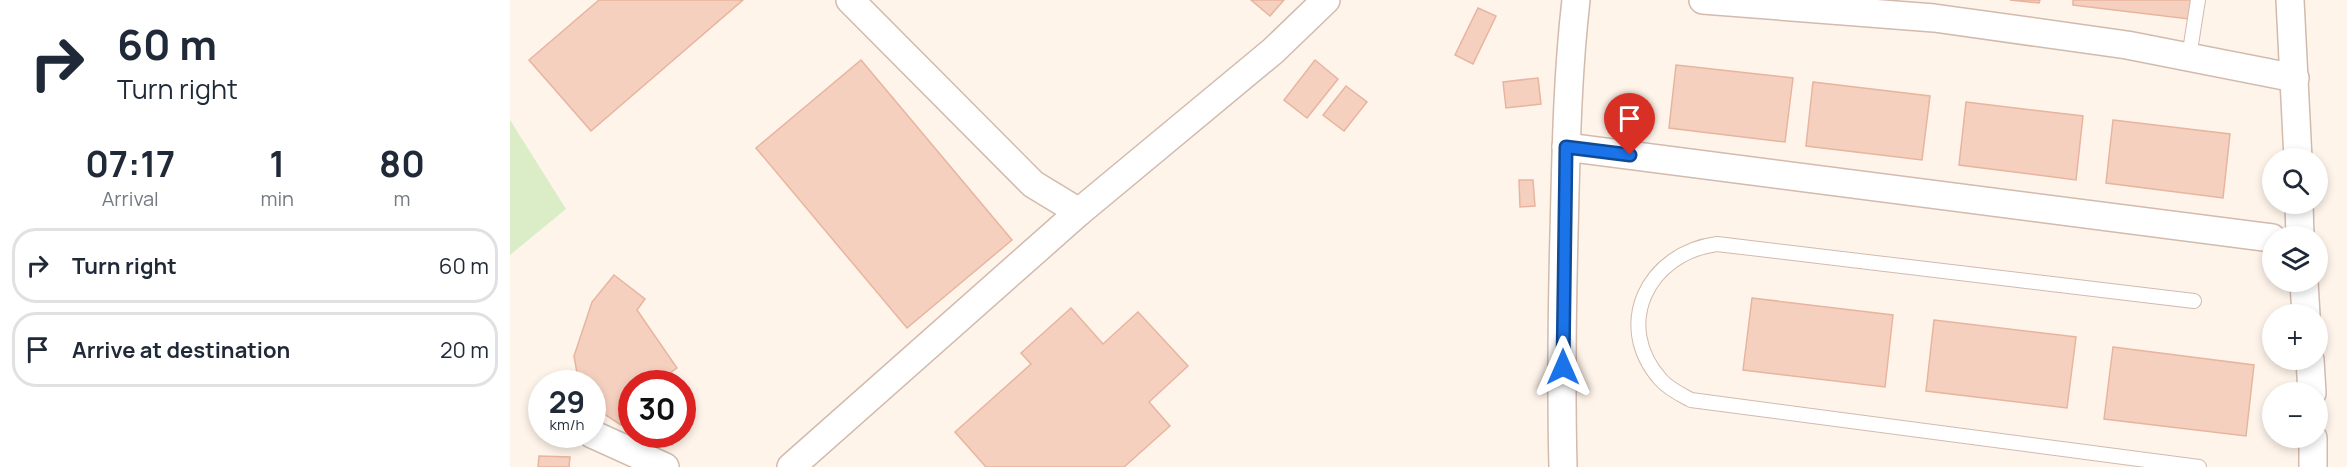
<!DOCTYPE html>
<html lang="en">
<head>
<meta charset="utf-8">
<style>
	:root { --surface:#fff; --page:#f6f6f7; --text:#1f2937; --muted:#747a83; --line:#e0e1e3 }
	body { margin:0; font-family:Manrope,sans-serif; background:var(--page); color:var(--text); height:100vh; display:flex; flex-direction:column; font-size:22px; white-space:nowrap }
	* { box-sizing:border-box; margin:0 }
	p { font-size:20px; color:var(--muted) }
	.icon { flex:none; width:33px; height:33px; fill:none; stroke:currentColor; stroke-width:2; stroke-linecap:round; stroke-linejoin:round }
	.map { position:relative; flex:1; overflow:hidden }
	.side { display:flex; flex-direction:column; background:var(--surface); width:510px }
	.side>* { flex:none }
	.guide { background:#fff; color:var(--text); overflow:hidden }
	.fabs { position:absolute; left:1752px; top:148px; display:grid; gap:12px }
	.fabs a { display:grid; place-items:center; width:66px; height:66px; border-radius:50%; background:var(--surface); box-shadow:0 3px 9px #0003; font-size:30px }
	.speed { position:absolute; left:18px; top:370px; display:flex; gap:12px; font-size:30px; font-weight:700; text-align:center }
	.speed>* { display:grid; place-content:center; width:78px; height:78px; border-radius:50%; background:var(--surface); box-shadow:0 3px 9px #0003; line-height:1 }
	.speed small { font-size:15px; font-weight:400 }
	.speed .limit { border:9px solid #d22; background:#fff; color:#111 }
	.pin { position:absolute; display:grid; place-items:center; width:51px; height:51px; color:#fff; margin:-62px -26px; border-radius:50% 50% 50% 0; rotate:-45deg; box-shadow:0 0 6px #0007 }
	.pin .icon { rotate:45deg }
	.me { position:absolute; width:66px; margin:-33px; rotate:0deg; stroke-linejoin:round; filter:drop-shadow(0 0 4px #0008) }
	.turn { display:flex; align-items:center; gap:21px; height:126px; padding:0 18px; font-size:27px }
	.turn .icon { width:78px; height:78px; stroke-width:2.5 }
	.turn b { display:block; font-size:42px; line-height:51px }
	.eta { display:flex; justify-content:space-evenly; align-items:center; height:102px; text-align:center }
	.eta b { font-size:36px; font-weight:700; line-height:42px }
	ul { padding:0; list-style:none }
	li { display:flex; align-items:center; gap:18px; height:75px; margin:0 12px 9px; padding:0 6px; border:3px solid var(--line); border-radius:24px }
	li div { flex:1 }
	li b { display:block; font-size:22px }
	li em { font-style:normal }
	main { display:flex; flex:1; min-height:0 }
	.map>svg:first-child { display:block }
	.green { fill:#daedc6 }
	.building { fill:#f5d0bf; stroke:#e9b49f; stroke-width:1.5 }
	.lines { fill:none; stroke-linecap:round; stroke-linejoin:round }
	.lane-casing { stroke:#d2baad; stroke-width:16 }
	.street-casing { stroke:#d2baad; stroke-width:30 }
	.lane { stroke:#fff; stroke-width:14 }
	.street { stroke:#fff; stroke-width:27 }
	.route-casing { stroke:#114b97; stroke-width:15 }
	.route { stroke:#1a73e8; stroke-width:10 }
</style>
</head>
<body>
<main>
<section class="side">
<div class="guide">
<div class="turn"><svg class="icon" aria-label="right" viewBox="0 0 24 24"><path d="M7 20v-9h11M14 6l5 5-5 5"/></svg><div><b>60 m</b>Turn right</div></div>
</div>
<div class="eta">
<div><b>07:17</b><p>Arrival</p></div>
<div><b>1</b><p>min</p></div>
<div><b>80</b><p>m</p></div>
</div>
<ul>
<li><svg class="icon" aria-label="right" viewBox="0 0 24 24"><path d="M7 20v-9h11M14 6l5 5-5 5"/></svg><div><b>Turn right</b></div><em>60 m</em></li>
<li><svg class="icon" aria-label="arrive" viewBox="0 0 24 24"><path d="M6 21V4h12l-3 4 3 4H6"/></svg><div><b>Arrive at destination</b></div><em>20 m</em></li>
</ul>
</section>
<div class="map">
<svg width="1837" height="467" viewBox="0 0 1837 467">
	<rect width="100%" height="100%" fill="#fef4ea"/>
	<!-- green -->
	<polygon class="green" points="0,120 56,209 0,255"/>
	<!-- building -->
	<g class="building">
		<polygon points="89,0 233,0 81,131 19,60"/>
		<polygon points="741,0 774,0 760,16"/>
		<polygon points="1500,0 1530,0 1529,3"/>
		<polygon points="1563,0 1681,0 1679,19 1563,5"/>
		<polygon points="968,8 986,16 963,64 945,55"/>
		<polygon points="351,60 502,240 397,328 246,148"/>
		<polygon points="805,60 828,79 797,118 774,100"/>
		<polygon points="1166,65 1283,78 1275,142 1159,128"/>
		<polygon points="1028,78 1031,104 996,108 993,82"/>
		<polygon points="1303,82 1420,96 1412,160 1296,146"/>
		<polygon points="836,86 857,102 834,131 813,115"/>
		<polygon points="1456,102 1573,116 1566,180 1449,165"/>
		<polygon points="1603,120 1720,134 1713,198 1596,183"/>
		<polygon points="1009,180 1023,180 1025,206 1010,207"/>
		<polygon points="104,275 135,299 127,310 167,368 150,380 152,384 122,384 122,417 111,425 82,406 82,384 69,384 64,356 82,302"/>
		<polygon points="1242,298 1383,315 1375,387 1233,370"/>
		<polygon points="561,308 593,344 628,312 678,366 639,402 660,426 614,467 476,467 445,432 521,364 511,353"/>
		<polygon points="1424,320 1566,337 1557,408 1416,391"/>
		<polygon points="1603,347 1744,365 1736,436 1594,419"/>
		<polygon points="29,456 60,457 59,467 28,467"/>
	</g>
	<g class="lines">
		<!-- lane casing -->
		<g class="lane-casing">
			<g id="lane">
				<polyline points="1679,57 1688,0"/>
				<path d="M1684 301 1207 244C1138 253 1102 325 1151 380 1159 389 1170 394 1181 400L1689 467"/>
			</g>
		</g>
		<!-- street casing -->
		<g class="street-casing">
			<g id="street">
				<polyline points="340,0 523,184 569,212 763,51 816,0"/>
				<polyline points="1193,0 1424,18 1617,45 1785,78"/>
				<polyline points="1780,0 1788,159"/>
				<polyline points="1056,147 1762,238"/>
				<polyline points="1789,204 1790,237"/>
				<polyline points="1794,282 1796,315"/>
				<polyline points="1800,360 1802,393"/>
				<polyline points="82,434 155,467"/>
				<polyline points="1803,438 1803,467"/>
				<polyline points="281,467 569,212"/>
				<path d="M1053 467C1051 389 1052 311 1054 233 1056 155 1057 78 1066 0"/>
			</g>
		</g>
		<!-- lane -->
		<use href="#lane" class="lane"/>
		<!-- street -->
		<use href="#street" class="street"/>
	</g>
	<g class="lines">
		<!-- route casing -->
		<g class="route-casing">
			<polyline id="route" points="1053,367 1056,147 1120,155"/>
		</g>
		<!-- route -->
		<use href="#route" class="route"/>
	</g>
</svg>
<div class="fabs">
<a><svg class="icon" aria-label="search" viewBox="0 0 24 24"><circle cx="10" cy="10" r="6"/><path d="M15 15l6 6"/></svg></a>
<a><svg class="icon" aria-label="layers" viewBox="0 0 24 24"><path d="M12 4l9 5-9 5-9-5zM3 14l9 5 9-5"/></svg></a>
<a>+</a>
<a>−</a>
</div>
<div class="speed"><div>29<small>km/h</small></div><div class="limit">30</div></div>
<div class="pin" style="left:1120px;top:155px;background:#d93025"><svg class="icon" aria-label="arrive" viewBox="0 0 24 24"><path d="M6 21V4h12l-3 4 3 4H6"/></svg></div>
<svg class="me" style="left:1053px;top:367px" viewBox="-20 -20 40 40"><path d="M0-17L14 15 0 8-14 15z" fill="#1a73e8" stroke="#fff" stroke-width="4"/></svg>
</div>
</main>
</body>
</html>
